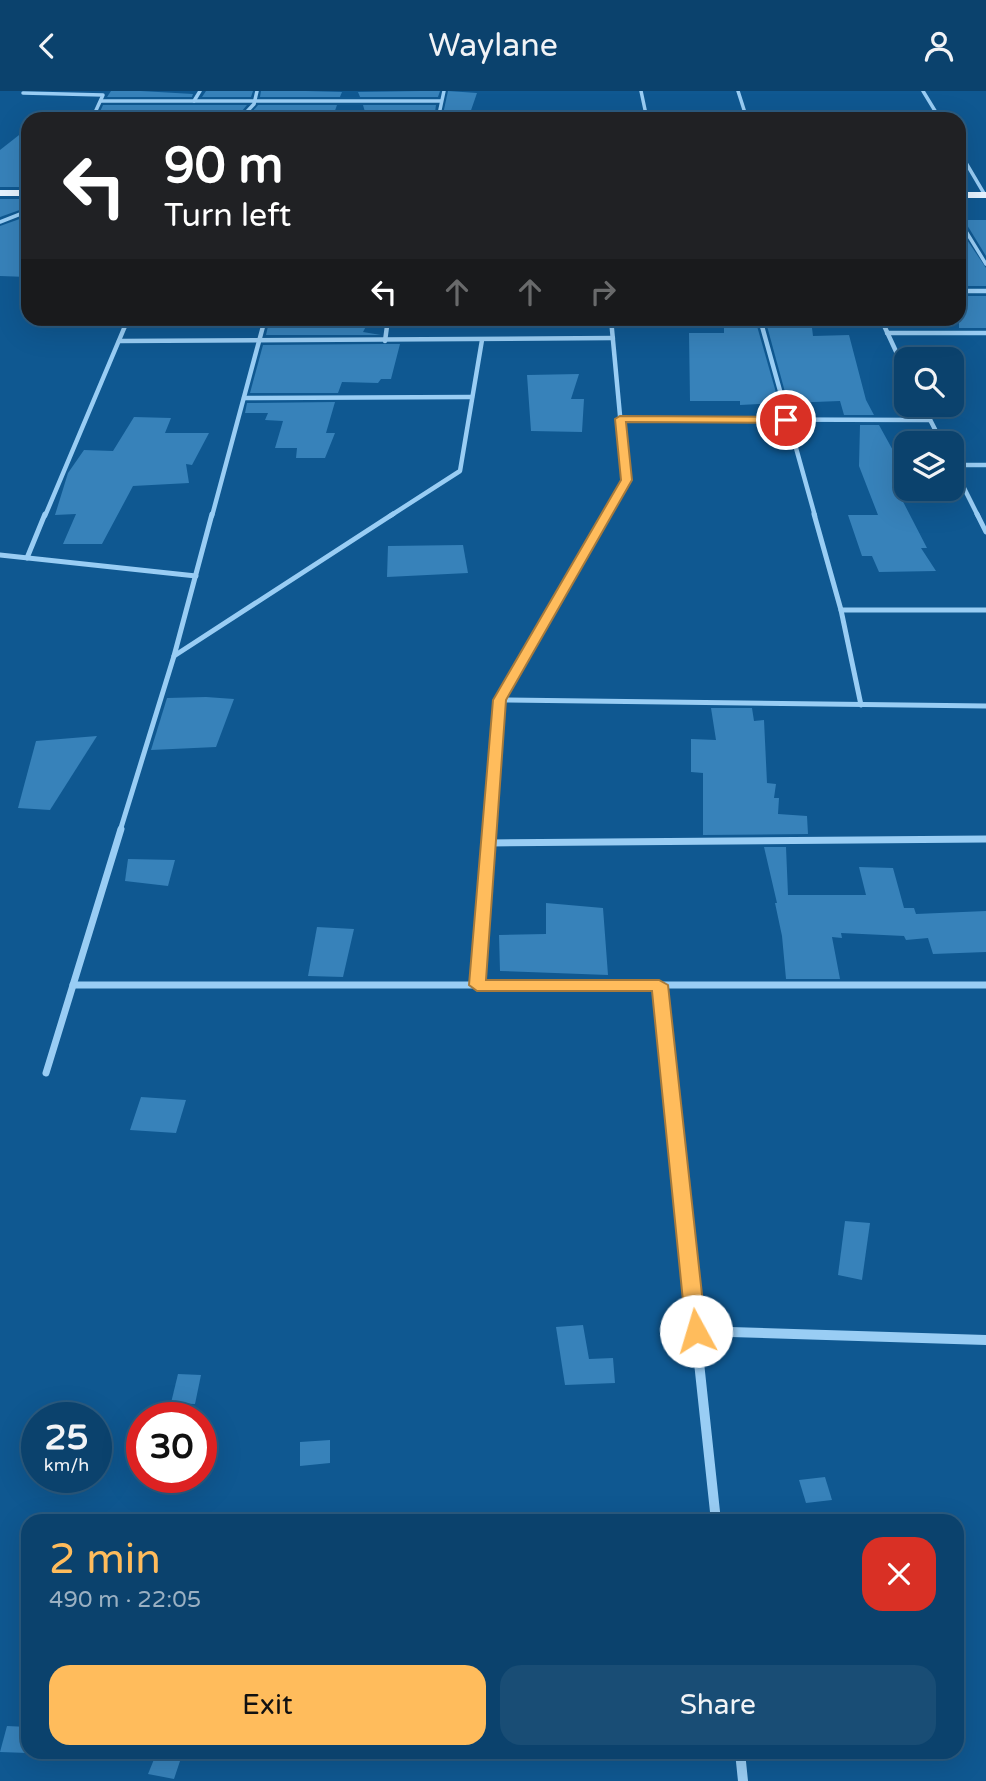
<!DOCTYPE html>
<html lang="en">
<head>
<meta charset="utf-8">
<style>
	:root { --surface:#0b426d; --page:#194d75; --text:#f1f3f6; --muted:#9ab0c2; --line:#2b5b80; --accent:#ffbc5c }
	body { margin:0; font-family:"Varela Round",sans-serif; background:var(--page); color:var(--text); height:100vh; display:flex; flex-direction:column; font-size:26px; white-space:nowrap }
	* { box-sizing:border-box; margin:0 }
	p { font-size:23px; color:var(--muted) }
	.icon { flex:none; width:38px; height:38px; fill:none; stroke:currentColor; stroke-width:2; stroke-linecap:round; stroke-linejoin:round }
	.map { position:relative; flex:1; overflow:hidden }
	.details { position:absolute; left:21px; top:1423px; width:943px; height:245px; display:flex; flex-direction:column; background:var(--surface); border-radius:21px; box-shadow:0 7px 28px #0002,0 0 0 2px var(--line) }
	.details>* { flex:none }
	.top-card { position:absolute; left:21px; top:21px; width:945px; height:214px; border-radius:21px; box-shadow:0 7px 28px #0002,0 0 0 2px var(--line); background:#202124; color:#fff; overflow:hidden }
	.buttons { position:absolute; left:894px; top:256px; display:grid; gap:14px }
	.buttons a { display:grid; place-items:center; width:70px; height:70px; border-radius:14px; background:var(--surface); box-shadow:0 7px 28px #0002,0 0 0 2px var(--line); font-size:35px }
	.speed { position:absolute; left:21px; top:1311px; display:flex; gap:14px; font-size:35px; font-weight:700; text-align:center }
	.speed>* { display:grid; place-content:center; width:91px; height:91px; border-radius:50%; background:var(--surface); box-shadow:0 7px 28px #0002,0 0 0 2px var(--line); line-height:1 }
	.speed small { font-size:18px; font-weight:400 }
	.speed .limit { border:10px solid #d22; background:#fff; color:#111 }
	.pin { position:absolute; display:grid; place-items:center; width:60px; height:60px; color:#fff; margin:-30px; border:4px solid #fff; border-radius:50%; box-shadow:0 2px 7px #0007 }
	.me { position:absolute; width:77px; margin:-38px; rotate:354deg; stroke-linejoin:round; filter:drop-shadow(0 0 5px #0008) }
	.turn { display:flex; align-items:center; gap:24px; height:147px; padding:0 28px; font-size:32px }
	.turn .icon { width:91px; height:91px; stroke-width:2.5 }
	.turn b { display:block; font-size:49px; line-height:60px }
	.lanes { display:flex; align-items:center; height:66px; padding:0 28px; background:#0003; justify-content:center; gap:35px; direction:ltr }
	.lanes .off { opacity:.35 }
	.round { display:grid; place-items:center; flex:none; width:74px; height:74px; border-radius:21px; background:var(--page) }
	.headline { display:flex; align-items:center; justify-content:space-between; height:119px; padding:0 28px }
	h1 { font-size:42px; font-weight:600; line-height:52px; color:var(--accent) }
	.action { display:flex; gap:14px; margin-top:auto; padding:14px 28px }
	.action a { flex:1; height:80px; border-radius:21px; background:var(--accent); color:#111; font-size:28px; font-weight:600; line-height:80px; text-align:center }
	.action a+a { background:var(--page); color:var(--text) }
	header { display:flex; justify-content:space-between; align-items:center; height:91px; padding:0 28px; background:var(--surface); font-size:32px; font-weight:600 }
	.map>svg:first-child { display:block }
	.building { fill:#3782ba }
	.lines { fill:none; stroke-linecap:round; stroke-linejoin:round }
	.street-far4 { stroke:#99cdf4; stroke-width:3.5 }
	.street-far3 { stroke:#99cdf4; stroke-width:4.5 }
	.street-far2 { stroke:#99cdf4; stroke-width:5 }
	.street-far1 { stroke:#99cdf4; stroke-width:7 }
	.street { stroke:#99cdf4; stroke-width:10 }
	.primary { fill:#e6f3ff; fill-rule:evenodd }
	.route { fill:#ffbc5c; stroke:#a67a3c; stroke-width:2 }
</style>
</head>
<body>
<header><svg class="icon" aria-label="back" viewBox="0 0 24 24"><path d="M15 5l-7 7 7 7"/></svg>Waylane<svg class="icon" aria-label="person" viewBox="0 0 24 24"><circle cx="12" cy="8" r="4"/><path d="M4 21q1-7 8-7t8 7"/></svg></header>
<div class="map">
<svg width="986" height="1690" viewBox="0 0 986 1690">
	<rect width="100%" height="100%" fill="#0f5891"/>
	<!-- building -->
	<g class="building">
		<polygon points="111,0 141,0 193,3 192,6 107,6"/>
		<polygon points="206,0 253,0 251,6 202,6"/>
		<polygon points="261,0 306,0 342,1 340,6 260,6"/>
		<polygon points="420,0 440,0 438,6 360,6 358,1"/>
		<polygon points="448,0 477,2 468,28 442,28"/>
		<polygon points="103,14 247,14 236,27 185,25 182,28 114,28 116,25 98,25"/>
		<polygon points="258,14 337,14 332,28 246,28"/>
		<polygon points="363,14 436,14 434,28 367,28"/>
		<polygon points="28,37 28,96 0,96 0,59"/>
		<polygon points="0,108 28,108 28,116 0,126"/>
		<polygon points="28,125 28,186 0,185 0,135"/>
		<polygon points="964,129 986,129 986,165"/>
		<polygon points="959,137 986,177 986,195 959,195"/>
		<rect x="959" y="205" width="27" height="32"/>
		<polygon points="306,228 370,228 363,241 381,244 266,244 269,231 305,232"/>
		<polygon points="724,234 757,235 779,312 740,314 740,310 690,310 689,242 724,242"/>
		<polygon points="767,235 812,237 813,245 849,244 866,309 874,324 844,324 840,310 788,312"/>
		<polygon points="382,253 400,253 391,288 381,288 378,292 342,291 338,302 250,302 263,254"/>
		<polygon points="579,283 571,308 584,308 582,341 531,340 527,284"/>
		<polygon points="335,311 326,342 335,342 325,367 296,367 297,357 275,357 283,330 265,329 268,322 245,322 247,312"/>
		<polygon points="134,326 171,327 165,342 209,342 192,374 186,373 189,392 133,395 102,453 63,453 76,423 55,424 68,382 84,359 113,360"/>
		<polygon points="860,334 879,334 901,374 906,397 911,399 897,399 927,457 921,457 936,480 879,481 872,465 862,465 848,424 878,424 859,375"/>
		<polygon points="463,454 468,482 387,486 388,455"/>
		<polygon points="206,606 234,608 216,656 151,659 167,607"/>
		<polygon points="711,617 752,617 754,630 764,629 767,692 776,693 774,707 779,707 778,723 807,725 808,743 703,744 703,682 691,681 691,648 716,649"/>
		<polygon points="97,645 50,719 18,717 36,650"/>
		<polygon points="764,756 786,756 788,804 866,804 859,776 893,777 904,817 914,817 916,823 986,820 986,861 933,863 928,847 906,849 904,845 841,842 842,847 832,846 840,888 786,888 782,845 775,812 777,812"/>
		<polygon points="128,768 175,769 168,795 125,790"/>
		<polygon points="546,812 603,817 608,884 500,880 499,844 546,843"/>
		<polygon points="317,836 354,838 343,886 308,885"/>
		<polygon points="141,1006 186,1009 176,1042 130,1039"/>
		<polygon points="845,1130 870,1132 862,1189 838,1184"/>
		<polygon points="583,1234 589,1268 613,1267 615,1292 565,1294 556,1236"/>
		<polygon points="178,1283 201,1284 195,1313 171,1312"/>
		<polygon points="330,1349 330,1372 300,1375 300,1351"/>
		<polygon points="825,1386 832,1409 806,1412 799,1389"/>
		<polygon points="7,1635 28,1636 28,1662 0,1661"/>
		<polygon points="157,1661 183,1661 174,1688 148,1683"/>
	</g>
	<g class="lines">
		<!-- street-far4 -->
		<g class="street-far4">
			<polyline points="641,0 647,28"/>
			<polyline points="738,0 747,28"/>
			<polyline points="923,0 940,28"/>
			<polyline points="23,2 103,4 92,28"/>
			<polyline points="101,10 441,10"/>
			<polyline points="194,10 200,0"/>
			<polyline points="240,28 254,13 257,0"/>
			<polyline points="438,28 444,0"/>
			<polyline points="959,60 985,104"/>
			<polyline points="959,129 986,173"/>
			<polyline points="0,131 28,120"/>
		</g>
		<!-- street-far3 -->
		<g class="street-far3">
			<polyline points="959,200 986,200"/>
			<polyline points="760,228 815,425"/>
			<polyline points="881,228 906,282"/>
			<polyline points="887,242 986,242"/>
			<polyline points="119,250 613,247"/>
			<polyline points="385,250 388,228"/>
			<polyline points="244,307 472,306"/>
			<polyline points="922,313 942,352"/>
			<polyline points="620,328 930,329"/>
			<polyline points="952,373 978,425"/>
			<polyline points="953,374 986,374"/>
			<polyline points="45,425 128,228"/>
			<polyline points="212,425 265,228"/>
			<polyline points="390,425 460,380 482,249"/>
			<polyline points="605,425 626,389 611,228"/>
		</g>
		<!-- street-far2 -->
		<g class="street-far2">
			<polyline points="814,423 841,519 861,614"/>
			<polyline points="977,423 986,441"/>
			<polyline points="0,464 196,485"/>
			<polyline points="27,467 45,423"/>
			<polyline points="841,519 986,519"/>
			<polyline points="174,565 393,423"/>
			<polyline points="500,609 986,615"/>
			<polyline points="120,740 174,565 212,423"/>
			<polyline points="489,740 500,609 606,423"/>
		</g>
		<!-- street-far1 -->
		<g class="street-far1">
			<polyline points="489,752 986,748"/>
			<polyline points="73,894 986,894"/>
			<polyline points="477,894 490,738"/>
			<polyline points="659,894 686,1152"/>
			<polyline points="46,982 121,738"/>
		</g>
		<!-- street -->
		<g class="street">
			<polyline points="686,1150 716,1430"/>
			<polyline points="696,1240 986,1249"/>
			<polyline points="740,1661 743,1690"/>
		</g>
		<!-- primary -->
		<g class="primary">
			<rect x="0" y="99" width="28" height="6"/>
			<rect x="959" y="101" width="27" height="6"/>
		</g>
	</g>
	<!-- route -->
	<polygon class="route" points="620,325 786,326 792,329 786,332 626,331 632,389 506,609 486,889 659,889 668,894 706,1240 703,1246 689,1246 686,1240 652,900 477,900 469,894 493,609 621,389 615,328"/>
</svg>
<div class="buttons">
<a><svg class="icon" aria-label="search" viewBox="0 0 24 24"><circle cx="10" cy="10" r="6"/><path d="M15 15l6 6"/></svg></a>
<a><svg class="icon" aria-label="layers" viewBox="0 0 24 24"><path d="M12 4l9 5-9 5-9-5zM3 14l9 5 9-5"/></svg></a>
</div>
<div class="speed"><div>25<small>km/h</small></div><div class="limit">30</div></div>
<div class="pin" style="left:786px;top:329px;background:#d93025"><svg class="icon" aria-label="arrive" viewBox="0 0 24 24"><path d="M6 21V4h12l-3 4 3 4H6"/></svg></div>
<svg class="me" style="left:696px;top:1240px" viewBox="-20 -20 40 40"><circle r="19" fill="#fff"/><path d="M0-13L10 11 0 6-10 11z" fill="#ffbc5c"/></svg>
<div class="top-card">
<div class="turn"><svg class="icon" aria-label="left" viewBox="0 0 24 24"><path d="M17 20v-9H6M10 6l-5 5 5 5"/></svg><div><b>90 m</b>Turn left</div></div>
<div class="lanes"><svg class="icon" aria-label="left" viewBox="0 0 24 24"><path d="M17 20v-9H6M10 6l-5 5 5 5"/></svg><svg class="icon off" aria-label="ahead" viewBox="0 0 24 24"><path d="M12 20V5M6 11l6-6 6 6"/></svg><svg class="icon off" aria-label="ahead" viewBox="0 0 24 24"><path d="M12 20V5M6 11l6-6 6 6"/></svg><svg class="icon off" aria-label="right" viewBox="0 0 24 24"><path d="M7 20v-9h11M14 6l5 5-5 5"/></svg></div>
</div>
<section class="details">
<div class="headline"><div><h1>2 min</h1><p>490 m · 22:05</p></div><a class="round" style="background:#d93025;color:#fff"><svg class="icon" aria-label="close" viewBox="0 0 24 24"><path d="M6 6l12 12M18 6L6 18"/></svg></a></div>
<div class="action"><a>Exit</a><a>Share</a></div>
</section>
</div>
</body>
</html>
